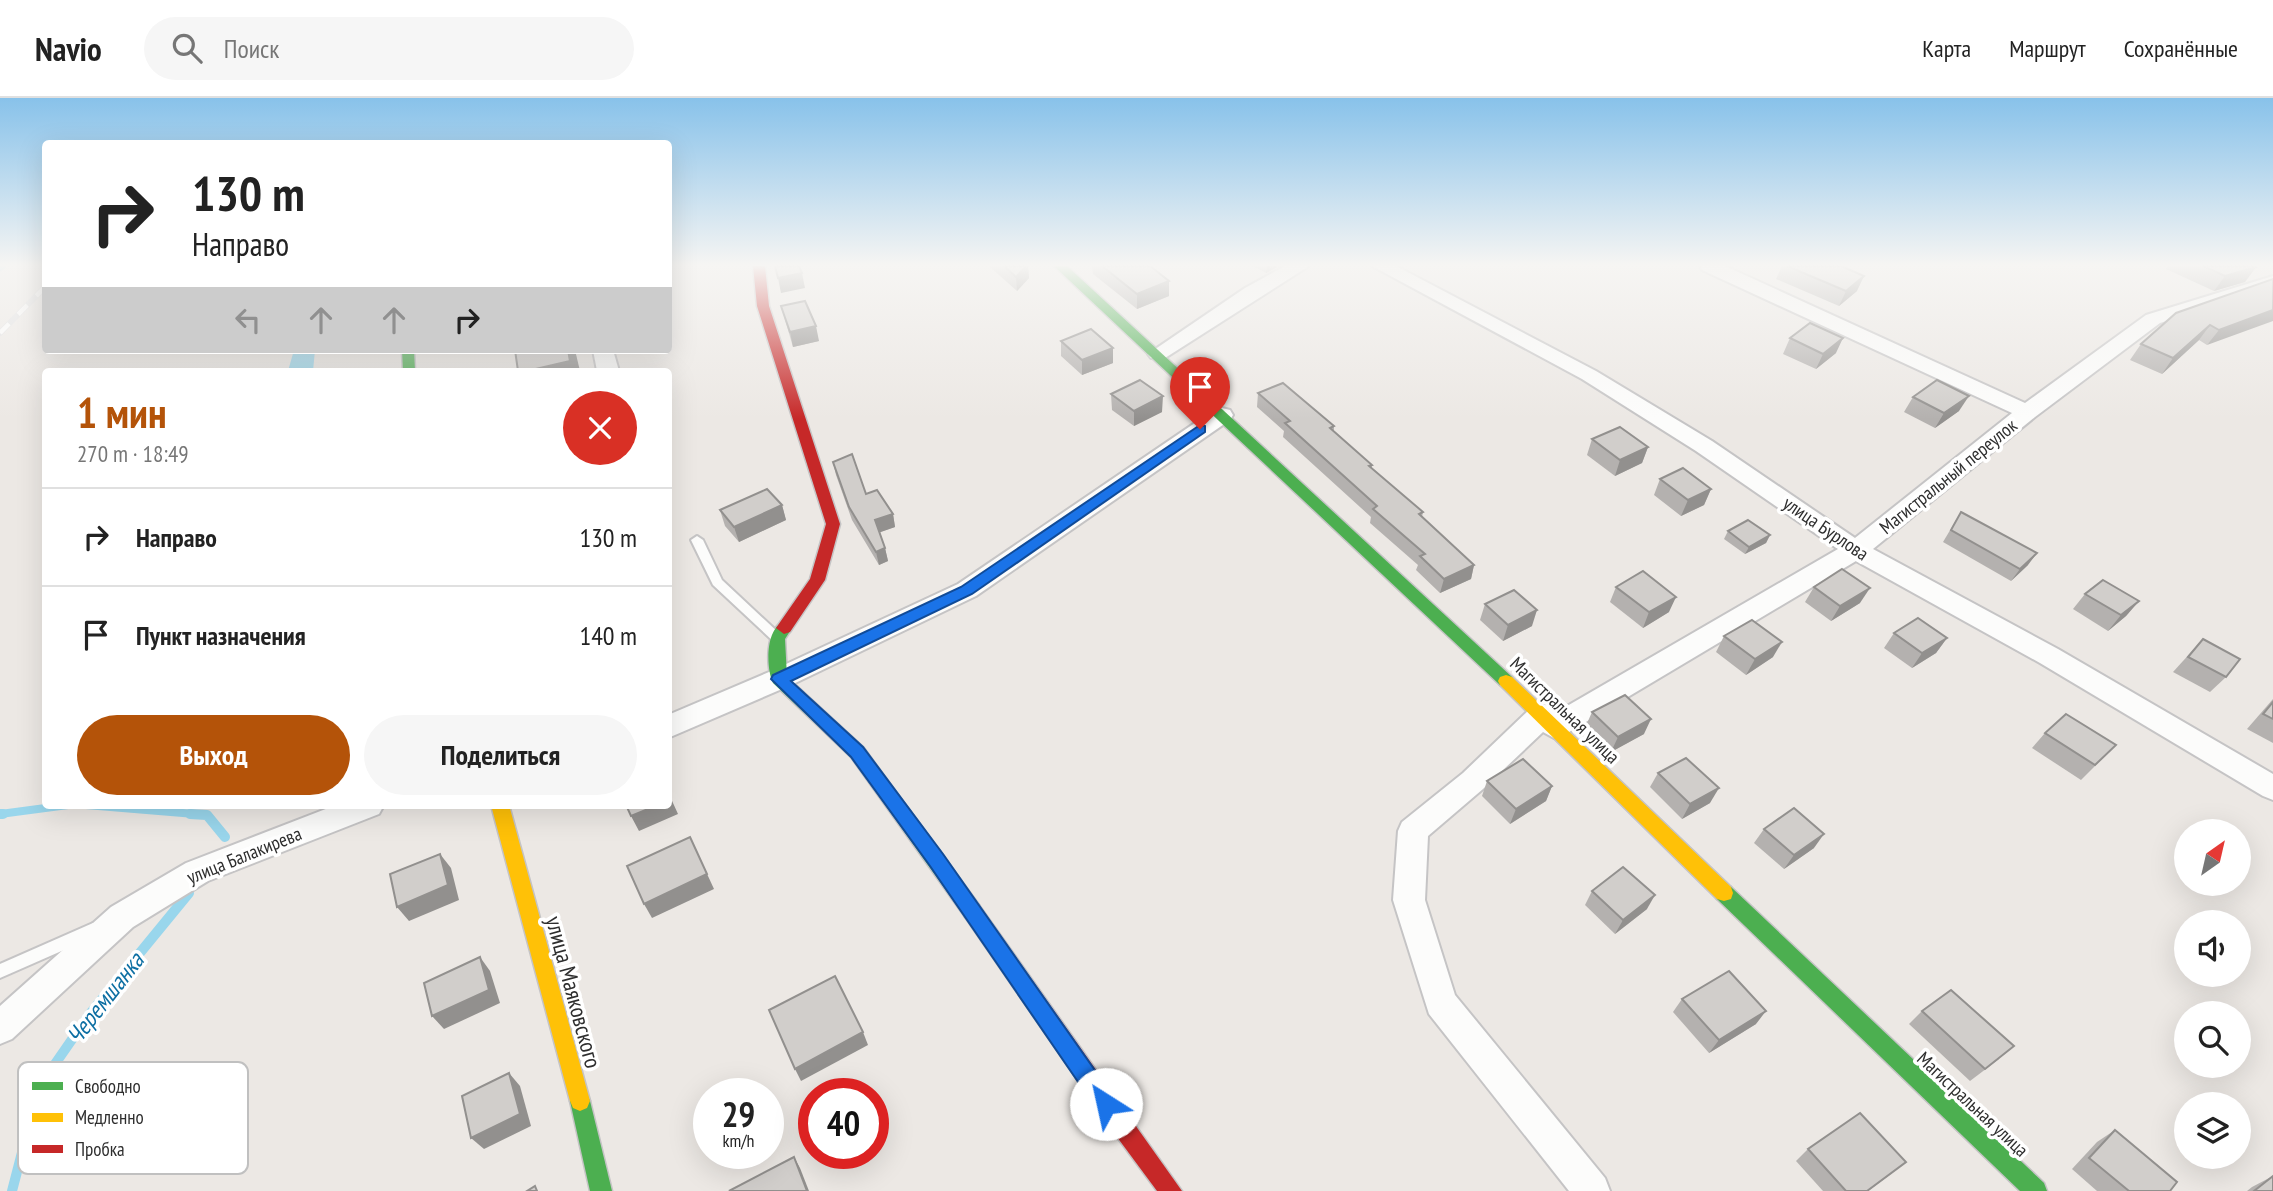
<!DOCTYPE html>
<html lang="ru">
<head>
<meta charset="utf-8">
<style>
	:root { --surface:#fff; --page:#f6f6f6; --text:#222; --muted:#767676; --line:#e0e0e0; --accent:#b45309 }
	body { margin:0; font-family:"PT Sans Narrow",sans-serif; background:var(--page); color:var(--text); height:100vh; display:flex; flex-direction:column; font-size:26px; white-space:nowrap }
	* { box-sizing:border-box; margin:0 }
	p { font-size:23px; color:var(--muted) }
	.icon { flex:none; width:38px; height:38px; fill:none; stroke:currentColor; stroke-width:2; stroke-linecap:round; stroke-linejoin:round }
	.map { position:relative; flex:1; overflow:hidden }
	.details { position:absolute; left:42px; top:270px; width:630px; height:441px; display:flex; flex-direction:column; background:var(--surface); border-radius:7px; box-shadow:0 7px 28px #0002 }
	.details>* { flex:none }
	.top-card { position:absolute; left:42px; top:42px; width:630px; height:214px; border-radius:7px; box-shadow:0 7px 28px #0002; background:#fff; color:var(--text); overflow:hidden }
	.needle { width:46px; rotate:34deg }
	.buttons { position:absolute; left:2174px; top:721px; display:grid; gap:14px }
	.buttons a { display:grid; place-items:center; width:77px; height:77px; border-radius:50%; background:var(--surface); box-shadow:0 7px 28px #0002; font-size:35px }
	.speed { position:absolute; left:693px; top:980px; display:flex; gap:14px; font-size:35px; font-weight:700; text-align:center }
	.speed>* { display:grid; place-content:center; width:91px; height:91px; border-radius:50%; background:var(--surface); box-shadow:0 7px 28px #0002; line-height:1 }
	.speed small { font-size:18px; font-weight:400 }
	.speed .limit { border:10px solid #d22; background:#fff; color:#111 }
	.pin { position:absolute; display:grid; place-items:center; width:60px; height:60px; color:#fff; margin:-72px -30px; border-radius:50% 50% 50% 0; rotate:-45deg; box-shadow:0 0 7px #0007 }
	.pin .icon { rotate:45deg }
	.me { position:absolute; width:77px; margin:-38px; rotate:325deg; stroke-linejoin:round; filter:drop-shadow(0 0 5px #0008) }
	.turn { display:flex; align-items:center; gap:24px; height:147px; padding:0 35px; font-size:32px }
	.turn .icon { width:91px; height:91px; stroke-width:2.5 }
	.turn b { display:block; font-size:49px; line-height:60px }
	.lanes { display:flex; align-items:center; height:66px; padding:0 35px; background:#0003; justify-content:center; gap:35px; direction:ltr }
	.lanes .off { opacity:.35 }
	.round { display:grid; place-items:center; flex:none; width:74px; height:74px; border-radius:37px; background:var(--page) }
	.overview { display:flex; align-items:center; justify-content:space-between; height:119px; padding:0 35px }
	h1 { font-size:42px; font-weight:700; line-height:52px; color:var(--accent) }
	.button { display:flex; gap:14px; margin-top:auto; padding:14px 35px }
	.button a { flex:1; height:80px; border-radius:42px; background:var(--accent); color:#fff; font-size:28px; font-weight:700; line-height:80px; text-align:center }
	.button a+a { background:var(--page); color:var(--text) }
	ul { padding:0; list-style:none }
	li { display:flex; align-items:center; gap:21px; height:98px; padding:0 35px; border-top:2px solid var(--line) }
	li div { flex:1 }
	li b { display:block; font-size:26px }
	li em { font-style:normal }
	header { display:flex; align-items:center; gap:42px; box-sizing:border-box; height:98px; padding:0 35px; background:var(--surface); border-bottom:2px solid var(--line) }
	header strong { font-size:33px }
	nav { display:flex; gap:38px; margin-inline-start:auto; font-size:24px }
	.search { width:490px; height:63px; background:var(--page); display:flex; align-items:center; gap:18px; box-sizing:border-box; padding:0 24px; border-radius:38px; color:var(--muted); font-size:26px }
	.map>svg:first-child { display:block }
	.water { fill:#99d6ec }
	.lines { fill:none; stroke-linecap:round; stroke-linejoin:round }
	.stream-far2 { stroke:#99d6ec; stroke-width:6 }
	.stream-far1 { stroke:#99d6ec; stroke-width:8 }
	.stream { stroke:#99d6ec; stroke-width:10 }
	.lane-casing { stroke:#c5c4c5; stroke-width:4 }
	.street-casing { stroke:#c5c4c5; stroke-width:4 }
	.fast-casing { stroke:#c5c4c5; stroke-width:3 }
	.slow-casing { stroke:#c5c4c5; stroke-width:3 }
	.jam-casing { stroke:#c5c4c5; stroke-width:3 }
	.lane { fill:#fcfcfb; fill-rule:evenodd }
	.street { fill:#fcfcfb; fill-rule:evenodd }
	.fast { fill:#4caf50; fill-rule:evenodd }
	.slow { fill:#ffc107; fill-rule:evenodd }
	.jam { fill:#c62828; fill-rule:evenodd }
	.rail-casing { stroke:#dfdfe1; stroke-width:6 }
	.rail { stroke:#fff; stroke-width:4.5; stroke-dasharray:13; stroke-linecap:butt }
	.wall { fill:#b4b1af }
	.shaded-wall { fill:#92908e }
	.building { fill:#d1cecb; stroke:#92908e; stroke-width:2 }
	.route { fill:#1a73e8; stroke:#114b97; stroke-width:2 }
	.labels { text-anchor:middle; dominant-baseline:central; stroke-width:7; stroke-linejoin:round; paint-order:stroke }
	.street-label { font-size:19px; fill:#2e2e2e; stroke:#fff }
	.near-street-label { font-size:23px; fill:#2e2e2e; stroke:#fff }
	.near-water-label { font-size:24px; font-style:italic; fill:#0d6fa3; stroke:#fff }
	.key { fill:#fff; stroke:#c0c0c0; stroke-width:2 }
	.key-label { font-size:19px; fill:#2e2e2e }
</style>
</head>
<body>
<header>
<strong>Navio</strong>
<div class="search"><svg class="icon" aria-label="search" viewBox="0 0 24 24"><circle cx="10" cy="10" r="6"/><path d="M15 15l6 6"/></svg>Поиск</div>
<nav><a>Карта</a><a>Маршрут</a><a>Сохранённые</a></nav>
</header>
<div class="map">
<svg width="2273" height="1093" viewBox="0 0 2273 1093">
	<rect width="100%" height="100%" fill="#ece8e4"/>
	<!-- water -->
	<polygon class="water" points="294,252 315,252 313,273 288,273"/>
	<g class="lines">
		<!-- stream-far2 -->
		<polyline class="stream-far2" points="0,170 3,168"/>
		<!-- stream-far1 -->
		<g class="stream-far1">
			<polyline points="86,707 207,717"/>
			<polyline points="0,716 68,707"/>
		</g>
		<!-- stream -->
		<g class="stream">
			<polyline points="0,716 3,716"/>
			<polyline points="190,716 207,717 225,739"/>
			<polyline points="12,1093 39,989 89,917 189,795"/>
		</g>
		<!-- lane casing -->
		<g class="lane-casing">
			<g id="lane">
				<polygon points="697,438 703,442 722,482 781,537 783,540 781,543 773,543 713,487 691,442"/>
				<polygon points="93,825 98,827 100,832 98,837 0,880 0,866"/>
			</g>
		</g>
		<!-- street casing -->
		<g class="street-casing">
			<g id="street">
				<polygon points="1285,168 1309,168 1165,260 1151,260 1148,256 1245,190"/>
				<polygon points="1372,168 1396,168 1596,273 1712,343 1855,440 2012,315 1702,172 1700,168 1725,168 2025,305 2146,217 2273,178 2273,190 2160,225 2035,319 1873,451 2058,551 2273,676 2273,702 2263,698 2040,565 1856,463 1564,637 1554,640 1543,634 1483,691 1428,738 1425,802 1455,897 1605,1080 1610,1093 1569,1093 1429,916 1393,802 1398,733 1402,724 1463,675 1532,609 1542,606 1552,609 1555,615 1838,451 1696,353 1582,281"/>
				<polygon points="593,252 613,252 619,273 597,273"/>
				<polygon points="1222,310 1230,312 1233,317 1230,322 976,498 789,588 668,640 668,617 769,574 958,486 1214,312"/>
				<polygon points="336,707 384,707 379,716 208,783 133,829 12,941 0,946 0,908 111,809 186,765"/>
			</g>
		</g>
		<!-- fast casing -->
		<g class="fast-casing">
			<g id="fast">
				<polygon points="1054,168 1067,168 1512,579 1514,583 1512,587 1500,587"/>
				<polygon points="402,252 414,252 415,273 403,273"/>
				<path d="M784 524 792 530 785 541 787 579 863 649 979 807 981 813 979 819 972 821 965 819 851 659 773 585C766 571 765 530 784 524Z"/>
				<polygon points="1724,787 1731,789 2044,1085 2047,1093 2020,1093 1717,801 1715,795 1717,789"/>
				<polygon points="580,993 587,996 590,1003 612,1093 590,1093 570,1003 573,996"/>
			</g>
		</g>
		<!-- slow casing -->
		<g class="slow-casing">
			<g id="slow">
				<polygon points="1506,577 1512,579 1731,789 1733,795 1731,801 1724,803 1717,801 1500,587 1498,583 1500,579"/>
				<polygon points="491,707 509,707 590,1003 587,1010 580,1013 573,1010 570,1003"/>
			</g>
		</g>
		<!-- jam casing -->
		<g class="jam-casing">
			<g id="jam">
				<polygon points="753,168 765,168 769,208 840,426 825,482 790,534 784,536 776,530 810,481 826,426 757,208"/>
				<polygon points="972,805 979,807 1182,1093 1157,1093 1114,1035 965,819 963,813 965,807"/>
			</g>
		</g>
		<!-- lane -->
		<use href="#lane" class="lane"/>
		<!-- street -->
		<use href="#street" class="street"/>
		<!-- fast -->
		<use href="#fast" class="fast"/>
		<!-- slow -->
		<use href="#slow" class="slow"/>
		<!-- jam -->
		<use href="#jam" class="jam"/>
		<!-- rail casing -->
		<g class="rail-casing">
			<polyline id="rail" points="0,235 46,188"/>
		</g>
		<!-- rail -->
		<use href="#rail" class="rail"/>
	</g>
	<!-- wall -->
	<g class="wall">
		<polygon points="989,168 1028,168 1029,180 1017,193"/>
		<polygon points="1092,168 1150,168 1169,183 1169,198 1137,211 1093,176"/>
		<polygon points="1253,168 1279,168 1266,175"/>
		<polygon points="1782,168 1841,168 1857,193 1839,208 1776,181"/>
		<polygon points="2168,168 2255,168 2256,169 2245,184 2214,193 2166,171"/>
		<polygon points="2273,181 2207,247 2199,242 2162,276 2130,262 2141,246"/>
		<polygon points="781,208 819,243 793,249"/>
		<polygon points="1790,240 1836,255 1816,271 1783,256"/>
		<polygon points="1061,243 1113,250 1113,265 1082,277 1061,258"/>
		<polygon points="1258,295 1334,328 1334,333 1372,367 1372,370 1423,414 1422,419 1474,467 1471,481 1440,495 1416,472 1418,467 1370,425 1371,419 1283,339 1284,333 1257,309"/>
		<polygon points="1111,296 1162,314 1134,328 1112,312"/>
		<polygon points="1913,299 1959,313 1935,330 1904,314"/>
		<polygon points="1592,341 1648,349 1642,365 1615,378 1587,357"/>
		<polygon points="833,364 866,396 893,416 895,429 880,434 885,450 888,463 879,467 852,422 836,377"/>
		<polygon points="1660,381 1711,391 1704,407 1681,418 1654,397"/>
		<polygon points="782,407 786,422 739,444 725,428 720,412"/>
		<polygon points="1961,414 2028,467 2011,483 1943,444"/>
		<polygon points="1728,433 1770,437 1766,445 1745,456 1724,441"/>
		<polygon points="1616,489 1669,514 1643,530 1610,504"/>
		<polygon points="1814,489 1860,505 1831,523 1805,504"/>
		<polygon points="2085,496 2139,503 2126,518 2108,533 2073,511"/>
		<polygon points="1485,506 1532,528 1503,543 1480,522"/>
		<polygon points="1894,535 1947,540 1936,555 1912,570 1884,550"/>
		<polygon points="1724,538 1773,559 1746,577 1716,554"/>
		<polygon points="2203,541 2226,579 2210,594 2173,574"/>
		<polygon points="2273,601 2273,645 2247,631"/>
		<polygon points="1592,614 1644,636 1611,654 1585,630"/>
		<polygon points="2045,635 2116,647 2081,682 2032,650"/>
		<polygon points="1658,675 1710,705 1682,721 1650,689"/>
		<polygon points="1487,683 1552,688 1546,703 1510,726 1482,698"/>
		<polygon points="1764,731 1814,750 1784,771 1754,745"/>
		<polygon points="1592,793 1647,811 1615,836 1585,807"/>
		<polygon points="1682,901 1756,926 1709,955 1673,914"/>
		<polygon points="1922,913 1999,961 1970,983 1909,926"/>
		<polygon points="2115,1032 2170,1093 2097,1093 2072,1071 2097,1044"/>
		<polygon points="1808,1051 1892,1075 1868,1093 1823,1093 1796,1063"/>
		<polygon points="2273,1078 2273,1093 2247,1093 2252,1089"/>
	</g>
	<!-- shaded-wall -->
	<g class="shaded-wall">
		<polygon points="1026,168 1028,168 1029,180 1017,193 1016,179"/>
		<polygon points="1267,168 1279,168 1266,175"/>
		<polygon points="2256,169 2245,184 2214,193 2225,178"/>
		<polygon points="802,175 805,190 781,195 778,180"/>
		<polygon points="1864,178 1857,193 1839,208 1846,193"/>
		<polygon points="1169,183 1169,198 1137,211 1137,196"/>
		<polygon points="2273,212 2273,223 2207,247 2219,232"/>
		<polygon points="2210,227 2199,242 2162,276 2173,260"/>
		<polygon points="816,228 819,243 793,249 790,234"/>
		<polygon points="1843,240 1836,255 1816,271 1823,256"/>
		<polygon points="1113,250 1113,265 1082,277 1082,262"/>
		<polygon points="568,252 575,252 580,273 527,273"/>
		<polygon points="1163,298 1162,314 1134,328 1134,313"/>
		<polygon points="1969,298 1959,313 1935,330 1944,315"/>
		<polygon points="1648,349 1642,365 1615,378 1620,362"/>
		<polygon points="1711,391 1704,407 1681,418 1688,402"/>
		<polygon points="782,407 786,422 739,444 734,429"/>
		<polygon points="893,416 895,429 878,435 875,422"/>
		<polygon points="1770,437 1766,445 1745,456 1749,449"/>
		<polygon points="885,450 888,463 879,467 876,454"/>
		<polygon points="2037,455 2028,467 2011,483 2020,471"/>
		<polygon points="1474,467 1471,481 1440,495 1444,481"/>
		<polygon points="1870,490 1860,505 1831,523 1840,508"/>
		<polygon points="1676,499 1669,514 1643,530 1649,514"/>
		<polygon points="2139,503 2126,518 2108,533 2121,517"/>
		<polygon points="1537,512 1532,528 1503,543 1508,527"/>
		<polygon points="1947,540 1936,555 1912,570 1922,555"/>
		<polygon points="1782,544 1773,559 1746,577 1755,561"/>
		<polygon points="1651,621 1644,636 1611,654 1618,639"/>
		<polygon points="1552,688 1546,703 1510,726 1516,711"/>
		<polygon points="1719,690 1710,705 1682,721 1690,706"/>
		<polygon points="668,694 678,716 639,733 631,718 658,707 668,707"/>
		<polygon points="1824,736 1814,750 1784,771 1794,757"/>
		<polygon points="690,739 714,791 652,820 644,806"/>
		<polygon points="440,756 451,770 459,802 409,823 397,809"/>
		<polygon points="1655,797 1647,811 1615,836 1623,822"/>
		<polygon points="480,859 490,873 500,905 444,931 432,918"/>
		<polygon points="1766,913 1756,926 1709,955 1719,942"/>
		<polygon points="863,934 868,947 801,983 795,971"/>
		<polygon points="509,975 520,988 531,1028 484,1051 471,1040"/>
		<polygon points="794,1059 800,1070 809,1093 807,1093"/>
	</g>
	<!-- building -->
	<g class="building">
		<polygon points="775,168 799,168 802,175 778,180"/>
		<polygon points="1004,168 1026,168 1016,179"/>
		<polygon points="1102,168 1150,168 1169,183 1137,196"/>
		<polygon points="1787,168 1841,168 1864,178 1846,193"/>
		<polygon points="2203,168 2255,168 2256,169 2225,178"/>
		<polygon points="2273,181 2273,212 2219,232 2210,227 2173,260 2141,246 2176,215"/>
		<polygon points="805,203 816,228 790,234 781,208"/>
		<polygon points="1810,225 1843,240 1823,256 1790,240"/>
		<polygon points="1091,231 1113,250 1082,262 1061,243"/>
		<polygon points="515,252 568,252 570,263 527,273 518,273"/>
		<polygon points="1140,282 1163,298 1134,313 1111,296"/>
		<polygon points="1937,282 1969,298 1944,315 1913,299"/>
		<polygon points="1283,285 1334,328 1330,330 1372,367 1369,368 1423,414 1419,416 1474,467 1444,481 1420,458 1425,456 1373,411 1377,408 1285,325 1290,323 1258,295"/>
		<polygon points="1620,329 1648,349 1620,362 1592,341"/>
		<polygon points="852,356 866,396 877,392 893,416 875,422 885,450 876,454 849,409 833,364"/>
		<polygon points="1683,370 1711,391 1688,402 1660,381"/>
		<polygon points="767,391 782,407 734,429 720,412"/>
		<polygon points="1961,414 2037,455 2020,471 1951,432"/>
		<polygon points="1748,422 1770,437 1749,449 1728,433"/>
		<polygon points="1842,471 1870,490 1840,508 1814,489"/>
		<polygon points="1643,473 1676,499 1649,514 1616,489"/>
		<polygon points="2103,482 2139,503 2121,517 2085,496"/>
		<polygon points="1514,492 1537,512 1508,527 1485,506"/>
		<polygon points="1918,520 1947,540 1922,555 1894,535"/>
		<polygon points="1752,522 1782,544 1755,561 1724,538"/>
		<polygon points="2203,541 2240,561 2226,579 2188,559"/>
		<polygon points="1625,597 1651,621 1618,639 1592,614"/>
		<polygon points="2273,604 2273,621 2263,616"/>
		<polygon points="2066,616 2116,647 2095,667 2045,635"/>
		<polygon points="1686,660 1719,690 1690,706 1658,675"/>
		<polygon points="1523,661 1552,688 1516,711 1487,683"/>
		<polygon points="626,707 658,707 631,718"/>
		<polygon points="1794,710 1824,736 1794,757 1764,731"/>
		<polygon points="690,739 707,776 644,806 627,768"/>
		<polygon points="440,756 448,787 397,809 390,776"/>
		<polygon points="1623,769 1655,797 1623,822 1592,793"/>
		<polygon points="480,859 489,892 432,918 424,885"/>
		<polygon points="1729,873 1766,913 1719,942 1682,901"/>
		<polygon points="835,878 863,934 795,971 769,912"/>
		<polygon points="1951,892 2014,948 1985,971 1922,913"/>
		<polygon points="509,975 520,1016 471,1040 462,998"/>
		<polygon points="1860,1015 1906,1064 1867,1093 1846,1093 1808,1051"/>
		<polygon points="2115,1032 2177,1084 2170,1093 2129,1093 2089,1060"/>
		<polygon points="794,1059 807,1093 729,1093"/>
		<polygon points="2273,1078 2273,1093 2254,1093"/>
		<polygon points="535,1088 537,1093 527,1093"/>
	</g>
	<!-- sky -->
	<linearGradient id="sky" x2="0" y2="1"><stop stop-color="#88c2ea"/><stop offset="0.52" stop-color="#f6f5f3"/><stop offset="1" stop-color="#f6f5f3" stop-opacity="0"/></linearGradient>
	<rect width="2273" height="321" fill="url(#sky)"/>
	<!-- route -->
	<polygon class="route" points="1200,327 1205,328 1205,334 972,496 791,583 863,649 943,756 1113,998 1116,1006 1113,1013 1106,1016 1098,1013 930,768 851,659 771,581 773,577 961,489"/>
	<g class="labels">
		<!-- street labels -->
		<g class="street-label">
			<text transform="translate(1948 378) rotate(-39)">Магистральный переулок</text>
			<text transform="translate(1826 430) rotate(34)">улица Бурлова</text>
			<text transform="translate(1565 612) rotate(44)">Магистральная улица</text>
			<text transform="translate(244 757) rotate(-22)">улица Балакирева</text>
			<text transform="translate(1973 1006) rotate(43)">Магистральная улица</text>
		</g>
		<!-- near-street labels -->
		<g class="near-street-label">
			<text transform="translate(574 894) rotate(75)">улица Маяковского</text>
		</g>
		<!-- near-water labels -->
		<g class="near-water-label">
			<text transform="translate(105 900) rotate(-52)">Черемшанка</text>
		</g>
	</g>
	<!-- legend -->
	<rect x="18" y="964" width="230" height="112" rx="10" class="key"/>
	<rect x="32" y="984" width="31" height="8" fill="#4caf50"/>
	<rect x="32" y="1015" width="31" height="9" fill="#ffc107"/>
	<rect x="32" y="1047" width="31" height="8" fill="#c62828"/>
	<g class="key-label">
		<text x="75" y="995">Свободно</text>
		<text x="75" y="1026">Медленно</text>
		<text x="75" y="1058">Пробка</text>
	</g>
</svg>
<div class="buttons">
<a><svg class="needle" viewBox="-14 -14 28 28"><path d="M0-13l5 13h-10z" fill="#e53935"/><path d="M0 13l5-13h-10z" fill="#767676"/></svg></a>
<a><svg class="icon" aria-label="sound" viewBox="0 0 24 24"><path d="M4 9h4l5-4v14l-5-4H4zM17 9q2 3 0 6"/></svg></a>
<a><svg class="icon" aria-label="search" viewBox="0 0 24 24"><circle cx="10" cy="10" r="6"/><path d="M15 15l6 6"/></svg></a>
<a><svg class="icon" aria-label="layers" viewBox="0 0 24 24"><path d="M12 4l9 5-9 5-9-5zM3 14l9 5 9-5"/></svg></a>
</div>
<div class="speed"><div>29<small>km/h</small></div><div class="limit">40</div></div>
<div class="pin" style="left:1200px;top:331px;background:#d93025"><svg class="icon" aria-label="arrive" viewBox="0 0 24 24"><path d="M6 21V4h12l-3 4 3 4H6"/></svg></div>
<svg class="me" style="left:1106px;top:1006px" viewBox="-20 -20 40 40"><circle r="19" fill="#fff"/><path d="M0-13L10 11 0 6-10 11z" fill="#1a73e8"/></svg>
<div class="top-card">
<div class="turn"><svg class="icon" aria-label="right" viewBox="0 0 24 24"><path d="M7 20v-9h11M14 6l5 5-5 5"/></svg><div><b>130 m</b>Направо</div></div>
<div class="lanes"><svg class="icon off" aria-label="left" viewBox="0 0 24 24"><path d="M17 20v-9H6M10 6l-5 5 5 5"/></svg><svg class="icon off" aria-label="ahead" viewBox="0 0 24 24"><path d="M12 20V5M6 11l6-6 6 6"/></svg><svg class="icon off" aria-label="ahead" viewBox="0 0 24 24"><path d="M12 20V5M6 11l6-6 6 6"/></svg><svg class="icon" aria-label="right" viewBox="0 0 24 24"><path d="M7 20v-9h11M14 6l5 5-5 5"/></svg></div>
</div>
<section class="details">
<div class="overview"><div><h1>1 мин</h1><p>270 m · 18:49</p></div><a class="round" style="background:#d93025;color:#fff"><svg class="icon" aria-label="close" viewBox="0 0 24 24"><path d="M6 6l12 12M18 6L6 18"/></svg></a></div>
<ul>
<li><svg class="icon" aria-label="right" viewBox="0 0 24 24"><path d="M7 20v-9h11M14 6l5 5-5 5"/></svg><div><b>Направо</b></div><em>130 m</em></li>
<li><svg class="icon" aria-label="arrive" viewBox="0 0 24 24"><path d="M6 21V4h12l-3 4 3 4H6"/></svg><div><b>Пункт назначения</b></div><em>140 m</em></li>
</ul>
<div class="button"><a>Выход</a><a>Поделиться</a></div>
</section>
</div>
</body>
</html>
